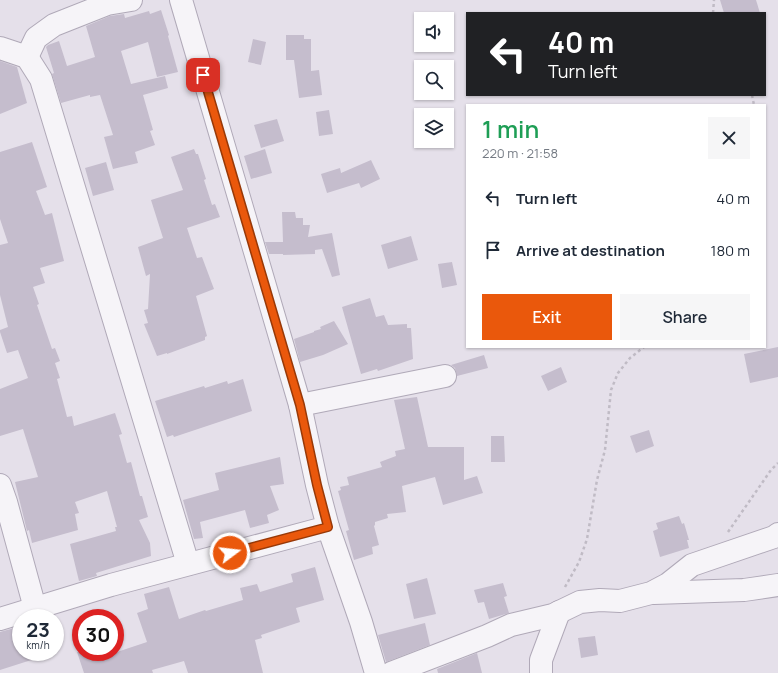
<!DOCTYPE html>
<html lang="en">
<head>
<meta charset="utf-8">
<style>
	:root { --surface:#fff; --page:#f6f6f7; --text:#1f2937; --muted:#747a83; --accent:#ea580c }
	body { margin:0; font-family:Manrope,sans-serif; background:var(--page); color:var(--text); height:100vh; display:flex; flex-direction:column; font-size:15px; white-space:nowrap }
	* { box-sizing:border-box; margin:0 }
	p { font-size:13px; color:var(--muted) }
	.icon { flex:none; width:22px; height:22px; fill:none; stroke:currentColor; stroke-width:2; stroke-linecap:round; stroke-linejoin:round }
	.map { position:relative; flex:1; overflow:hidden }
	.side { position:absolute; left:466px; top:104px; width:300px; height:244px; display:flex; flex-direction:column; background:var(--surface); border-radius:0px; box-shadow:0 1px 3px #0004 }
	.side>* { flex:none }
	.top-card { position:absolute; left:466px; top:12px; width:300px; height:84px; border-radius:0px; box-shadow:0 1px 3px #0004; background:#202124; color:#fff; overflow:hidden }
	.buttons { position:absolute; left:414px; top:12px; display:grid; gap:8px }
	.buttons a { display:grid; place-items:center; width:40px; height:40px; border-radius:0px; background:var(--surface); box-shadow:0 1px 3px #0004; font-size:20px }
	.speed { position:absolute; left:12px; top:609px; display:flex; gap:8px; font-size:20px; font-weight:700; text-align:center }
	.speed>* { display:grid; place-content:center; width:52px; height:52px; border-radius:50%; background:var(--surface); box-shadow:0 1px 3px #0004; line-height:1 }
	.speed small { font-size:10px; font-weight:400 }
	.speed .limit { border:6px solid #d22; background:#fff; color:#111 }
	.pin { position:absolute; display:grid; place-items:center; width:34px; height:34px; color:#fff; margin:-17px; border-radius:8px; box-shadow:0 2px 6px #0006 }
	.me { position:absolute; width:44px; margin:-22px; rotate:75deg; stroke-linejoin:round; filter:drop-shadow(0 0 3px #0008) }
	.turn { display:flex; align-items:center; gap:14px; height:84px; padding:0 16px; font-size:18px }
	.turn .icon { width:52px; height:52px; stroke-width:2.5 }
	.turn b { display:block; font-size:28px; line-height:34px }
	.round { display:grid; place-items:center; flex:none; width:42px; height:42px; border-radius:0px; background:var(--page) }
	.head { display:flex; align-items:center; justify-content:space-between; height:68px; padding:0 16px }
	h1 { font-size:24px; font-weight:600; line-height:30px; color:#1e9e55 }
	.primary-button { display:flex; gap:8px; margin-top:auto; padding:8px 16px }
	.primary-button a { flex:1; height:46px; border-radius:0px; background:var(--accent); color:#fff; font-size:16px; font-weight:600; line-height:46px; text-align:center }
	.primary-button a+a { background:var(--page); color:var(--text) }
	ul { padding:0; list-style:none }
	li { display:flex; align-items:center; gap:12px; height:52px; padding:0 16px }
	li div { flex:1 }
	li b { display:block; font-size:15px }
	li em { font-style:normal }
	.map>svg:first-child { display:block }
	.building { fill:#c5bdcd }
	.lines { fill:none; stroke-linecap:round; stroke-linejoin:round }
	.minor-casing { stroke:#b0a9b8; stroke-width:24 }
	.path { stroke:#c0bbc5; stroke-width:2.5; stroke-dasharray:3 3; stroke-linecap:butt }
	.minor { stroke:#f6f4f8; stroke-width:22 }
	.route-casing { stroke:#983908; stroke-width:10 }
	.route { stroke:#ea580c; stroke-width:7 }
</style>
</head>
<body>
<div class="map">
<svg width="778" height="673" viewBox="0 0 778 673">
	<rect width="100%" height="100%" fill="#e5e0ea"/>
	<!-- building -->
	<g class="building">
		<polygon points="720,0 756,0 760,13 724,13"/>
		<polygon points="161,10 169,35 168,36 178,72 157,77 148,42 121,51 131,84 165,76 168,88 143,95 153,130 150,131 155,145 135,152 138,163 113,169 104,137 113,135 100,95 90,97 90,95 61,103 52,74 54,73 46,47 48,45 59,41 67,66 95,57 86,26 110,16 124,14 125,18 149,11 150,14"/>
		<polygon points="286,35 304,35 304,39 311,39 311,71 319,70 322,95 299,98 294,60 286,60"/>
		<polygon points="253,39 266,42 261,65 248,62"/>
		<polygon points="0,61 17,67 27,103 0,114"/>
		<polygon points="329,110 333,134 319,136 316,112"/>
		<polygon points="277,119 284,141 261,148 254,125"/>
		<polygon points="32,142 47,187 36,191 45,215 52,213 64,261 40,268 45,283 33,287 39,304 37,305 52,349 55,348 60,361 55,363 60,378 57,379 67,417 72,416 74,426 115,413 122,434 119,435 127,463 131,462 140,496 142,496 148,517 139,520 150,543 151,556 96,573 97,576 79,581 70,544 116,531 115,527 117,527 107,491 75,502 79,513 75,514 78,530 32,543 29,530 27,531 15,482 38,477 23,429 0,436 0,389 28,378 18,350 7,353 0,332 0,330 8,327 0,295 0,245 8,243 0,219 0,152"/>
		<polygon points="194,149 196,154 198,154 206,179 204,180 212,205 215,204 220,217 187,228 197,258 202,257 214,289 196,296 207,336 205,337 205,340 167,354 167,353 157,356 144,324 148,323 144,310 148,309 150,274 146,276 138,247 163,238 151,200 183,190 171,157"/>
		<polygon points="265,149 272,173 251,179 244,156"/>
		<polygon points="371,160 380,179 361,188 359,183 327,193 321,174 340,168 341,173"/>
		<polygon points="106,162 114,190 93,196 85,168"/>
		<polygon points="282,212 295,212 296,218 303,218 303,225 310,225 308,237 332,233 340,275 332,277 322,249 315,250 315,254 283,255 283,254 269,254 265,242 283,242"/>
		<polygon points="411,236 418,260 388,269 381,245"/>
		<polygon points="452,262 457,285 442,288 438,264"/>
		<polygon points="370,298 376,317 384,315 388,325 407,324 407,328 411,328 413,359 378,371 377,369 361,374 342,307"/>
		<polygon points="334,321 348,344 323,355 300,362 294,339 314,332 314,331 321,329 320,327"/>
		<polygon points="778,347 778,377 750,383 744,354"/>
		<polygon points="484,355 488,368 457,376 455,368 451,365"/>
		<polygon points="561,367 567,382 548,391 541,376"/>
		<polygon points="243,379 252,411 174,437 173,435 167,437 155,401 204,386 205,388 227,381 228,384"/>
		<polygon points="417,397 428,447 464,447 464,480 477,476 483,493 443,505 435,477 402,486 406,512 387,514 388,518 375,522 375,525 374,526 379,545 372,547 373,554 354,560 346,531 349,530 338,491 341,490 340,487 349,485 347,477 382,467 380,462 396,456 395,451 405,449 394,400"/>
		<polygon points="649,430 654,446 636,453 630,436"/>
		<polygon points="491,436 504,436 505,462 491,462"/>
		<polygon points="280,457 284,484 270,486 279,510 267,515 269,523 250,528 245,510 200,522 203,538 194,539 183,500 219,490 215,473"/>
		<polygon points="679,516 682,524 684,523 689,540 687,540 689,548 660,557 653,531 658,529 656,523"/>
		<polygon points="315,567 324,600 296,608 300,622 261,635 262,638 255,640 263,673 188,673 184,661 152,670 153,673 84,673 77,652 97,652 98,656 117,652 147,642 137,613 148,609 144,594 169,587 179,619 205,610 206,611 243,600 240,588 257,584 260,592 293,582 291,574"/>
		<polygon points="427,578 436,614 414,619 406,584"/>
		<polygon points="503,583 507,596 504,597 509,613 489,619 484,602 478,603 474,590"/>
		<polygon points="425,623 430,645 386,662 378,635"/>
		<polygon points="21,626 21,652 46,652 47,655 0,670 0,632"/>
		<polygon points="595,636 598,655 581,658 578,638"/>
		<polygon points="477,653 482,673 438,673 437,669"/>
	</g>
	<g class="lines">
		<!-- minor casing -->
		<g class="minor-casing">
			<g id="minor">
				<polyline points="0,48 27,57 41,79 188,564"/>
				<polyline points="27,57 36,38 54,25 107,4 131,0"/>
				<polyline points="300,405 445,376"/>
				<polyline points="0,485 6,502 35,608"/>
				<polyline points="328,527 361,622 376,673"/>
				<polyline points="654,593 744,590 778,585"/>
				<polyline points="0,619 111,585 328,527 317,485 300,405 181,0"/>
				<polyline points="391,673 487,636 511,625 553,615 580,602 600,600 620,601 651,593 668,584 692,565 774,537 778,534"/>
				<polyline points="541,673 541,660 559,612"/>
			</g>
		</g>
		<!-- path -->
		<g class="path">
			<polyline points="713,13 714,0"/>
			<polyline points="752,95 754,105"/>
			<polyline points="728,532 771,470 778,463"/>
			<polyline points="565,587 579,562 587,539 597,480 605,450 611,390 618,373 630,358 644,347"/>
		</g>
		<!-- minor -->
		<use href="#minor" class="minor"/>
	</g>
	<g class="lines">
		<!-- route casing -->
		<g class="route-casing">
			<polyline id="route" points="203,75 300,405 317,485 328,527 230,553"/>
		</g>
		<!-- route -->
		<use href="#route" class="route"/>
	</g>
</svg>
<div class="buttons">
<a><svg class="icon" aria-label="sound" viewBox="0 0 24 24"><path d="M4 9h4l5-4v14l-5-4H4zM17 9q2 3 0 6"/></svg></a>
<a><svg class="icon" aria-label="search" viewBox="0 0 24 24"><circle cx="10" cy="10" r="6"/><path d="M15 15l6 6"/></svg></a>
<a><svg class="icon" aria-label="layers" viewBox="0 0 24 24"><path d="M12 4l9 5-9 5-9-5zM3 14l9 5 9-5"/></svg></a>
</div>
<div class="speed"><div>23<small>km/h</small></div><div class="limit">30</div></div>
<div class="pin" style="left:203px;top:75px;background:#d93025"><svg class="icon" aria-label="arrive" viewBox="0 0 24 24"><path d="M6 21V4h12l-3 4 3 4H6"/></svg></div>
<svg class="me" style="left:230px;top:553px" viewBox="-20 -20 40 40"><circle r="17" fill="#ea580c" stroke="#fff" stroke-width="3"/><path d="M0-11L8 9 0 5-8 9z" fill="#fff"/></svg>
<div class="top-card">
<div class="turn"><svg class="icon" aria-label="left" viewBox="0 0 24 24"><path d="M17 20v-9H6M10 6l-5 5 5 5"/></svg><div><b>40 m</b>Turn left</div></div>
</div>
<section class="side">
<div class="head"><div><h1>1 min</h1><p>220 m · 21:58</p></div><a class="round"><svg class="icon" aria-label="close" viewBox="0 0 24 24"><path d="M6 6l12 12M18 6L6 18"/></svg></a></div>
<ul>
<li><svg class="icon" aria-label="left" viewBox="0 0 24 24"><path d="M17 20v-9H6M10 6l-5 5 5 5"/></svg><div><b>Turn left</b></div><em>40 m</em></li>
<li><svg class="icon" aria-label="arrive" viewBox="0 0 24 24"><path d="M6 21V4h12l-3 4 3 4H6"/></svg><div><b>Arrive at destination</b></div><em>180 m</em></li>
</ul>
<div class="primary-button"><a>Exit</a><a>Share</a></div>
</section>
</div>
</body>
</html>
